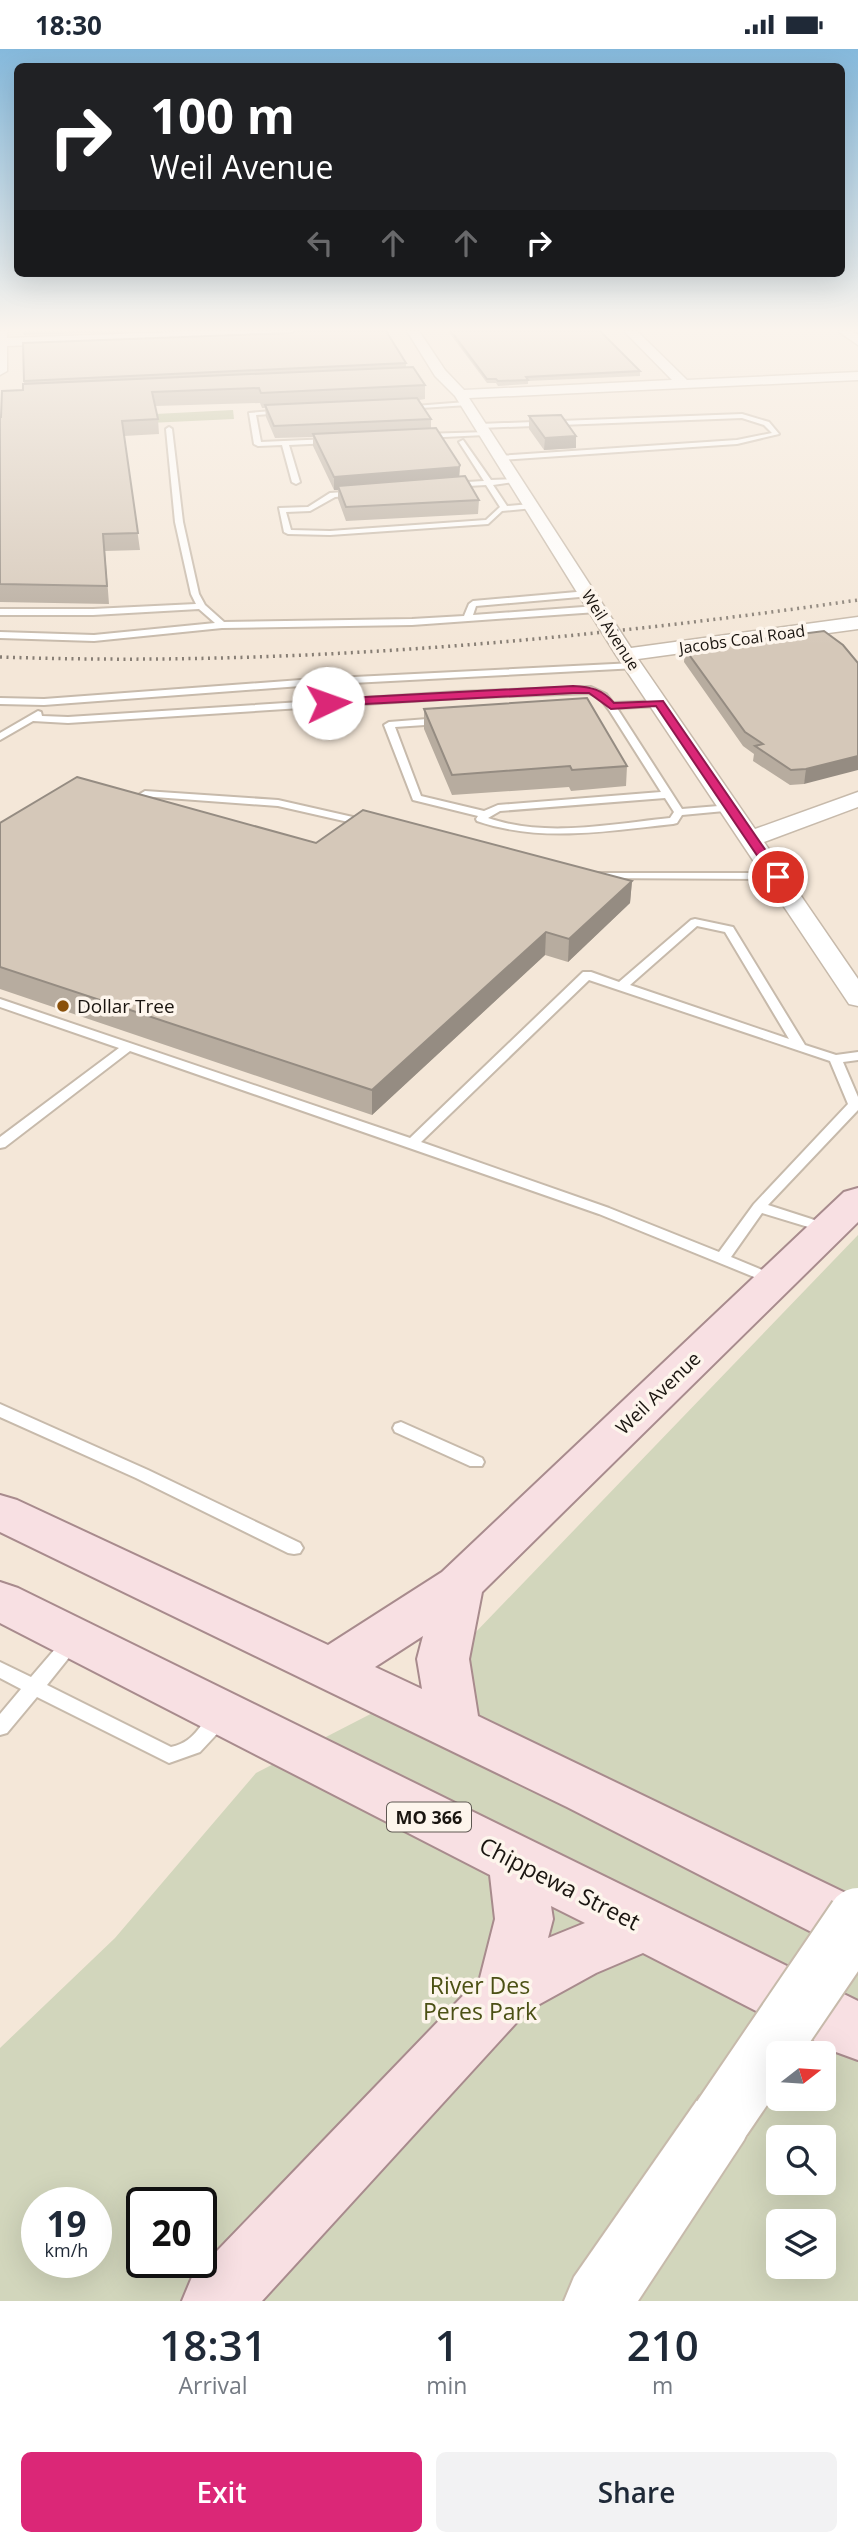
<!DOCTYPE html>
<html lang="en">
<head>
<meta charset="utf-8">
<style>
	:root { --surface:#fff; --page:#f2f2f3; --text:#1f2937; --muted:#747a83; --accent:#db2777 }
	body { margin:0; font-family:"Open Sans",sans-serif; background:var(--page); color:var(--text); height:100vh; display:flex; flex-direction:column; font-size:26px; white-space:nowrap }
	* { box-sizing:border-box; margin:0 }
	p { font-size:23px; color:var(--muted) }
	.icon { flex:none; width:38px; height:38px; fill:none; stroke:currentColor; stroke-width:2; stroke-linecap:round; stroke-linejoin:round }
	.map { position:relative; height:2252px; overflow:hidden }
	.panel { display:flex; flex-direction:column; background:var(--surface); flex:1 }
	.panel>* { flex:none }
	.guide { position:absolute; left:14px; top:14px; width:831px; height:214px; border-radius:10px; box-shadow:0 7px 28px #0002; background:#202124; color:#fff; overflow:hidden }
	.needle { width:46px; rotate:73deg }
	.controls { position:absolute; left:766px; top:1992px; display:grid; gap:14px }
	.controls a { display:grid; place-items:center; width:70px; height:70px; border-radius:10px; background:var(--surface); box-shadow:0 7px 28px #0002; font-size:35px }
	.speed { position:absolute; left:21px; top:2138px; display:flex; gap:14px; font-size:35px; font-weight:700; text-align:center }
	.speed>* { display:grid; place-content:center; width:91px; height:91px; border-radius:50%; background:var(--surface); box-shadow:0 7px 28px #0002; line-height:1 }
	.speed small { font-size:18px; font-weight:400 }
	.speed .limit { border:4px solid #111; border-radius:10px; background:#fff; color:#111 }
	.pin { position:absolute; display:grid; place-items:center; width:60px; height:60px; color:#fff; margin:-30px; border:4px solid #fff; border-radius:50%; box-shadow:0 2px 7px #0007 }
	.me { position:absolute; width:77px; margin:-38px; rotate:87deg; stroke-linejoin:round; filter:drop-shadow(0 0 5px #0008) }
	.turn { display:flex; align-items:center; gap:24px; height:147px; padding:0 21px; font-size:32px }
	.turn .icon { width:91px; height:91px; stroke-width:2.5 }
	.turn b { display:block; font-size:49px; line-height:60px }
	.lanes { display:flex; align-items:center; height:66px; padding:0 21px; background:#0003; justify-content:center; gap:35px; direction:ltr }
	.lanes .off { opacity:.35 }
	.eta { display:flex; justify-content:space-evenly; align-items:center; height:119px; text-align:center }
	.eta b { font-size:42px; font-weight:600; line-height:49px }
	.cta { display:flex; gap:14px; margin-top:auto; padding:14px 21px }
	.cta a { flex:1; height:80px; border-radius:10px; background:var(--accent); color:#fff; font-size:28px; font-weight:600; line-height:80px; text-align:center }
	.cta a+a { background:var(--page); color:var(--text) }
	.status { display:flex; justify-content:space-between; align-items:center; height:49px; padding:0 35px; background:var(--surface); direction:ltr }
	.status svg { height:19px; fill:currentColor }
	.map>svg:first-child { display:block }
	.green { fill:#d2d6bc; fill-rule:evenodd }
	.forest { fill:#b9be99 }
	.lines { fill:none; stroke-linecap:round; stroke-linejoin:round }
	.lane-casing { stroke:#c7baab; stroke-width:4 }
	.street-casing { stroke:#c7baab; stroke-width:3 }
	.secondary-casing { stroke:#c7baab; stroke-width:4 }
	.primary-casing { stroke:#a88b8d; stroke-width:4 }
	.lane { fill:#fff; fill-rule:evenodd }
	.street { fill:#fff; fill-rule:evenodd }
	.secondary { fill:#fff; fill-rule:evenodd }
	.primary { fill:#f8e0e3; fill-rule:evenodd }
	.rail { stroke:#877e74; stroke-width:3.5; stroke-dasharray:2 4.5; stroke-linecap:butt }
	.secondary-bridge-casing { stroke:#c7baab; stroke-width:64; stroke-linecap:butt }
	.secondary-bridge { stroke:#fff; stroke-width:60 }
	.wall { fill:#b7ac9f }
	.shaded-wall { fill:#958c82 }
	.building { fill:#d5c8b9; stroke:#958c82; stroke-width:2 }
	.route { fill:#db2777; stroke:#8e194d; stroke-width:2 }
	.poi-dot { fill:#8a5009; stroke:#fdf5ec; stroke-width:2.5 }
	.labels { text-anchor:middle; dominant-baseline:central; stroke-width:7; stroke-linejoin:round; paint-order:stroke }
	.far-street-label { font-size:16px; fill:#1a1510; stroke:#fdf5ec }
	.shield { fill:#fdf5ec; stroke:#5e5852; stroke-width:2 }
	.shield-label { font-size:18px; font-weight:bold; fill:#1a1510 }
	.poi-label { font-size:19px; fill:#1a1510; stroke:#fdf5ec; text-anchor:start }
	.street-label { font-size:19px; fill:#1a1510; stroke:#fdf5ec }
	.near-street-label { font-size:23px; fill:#1a1510; stroke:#fdf5ec }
	.near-park-label { font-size:23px; fill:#4b5014; stroke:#fdf5ec }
</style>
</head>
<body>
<div class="status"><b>18:30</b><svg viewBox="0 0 49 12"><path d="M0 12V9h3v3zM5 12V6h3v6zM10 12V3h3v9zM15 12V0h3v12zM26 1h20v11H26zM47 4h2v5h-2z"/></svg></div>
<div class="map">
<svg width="858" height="2252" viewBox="0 0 858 2252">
	<rect width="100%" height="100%" fill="#f4e7d8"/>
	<!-- green -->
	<path class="green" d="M858 1186V2252H0V1999L115 1889 256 1724 423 1638ZM779 2004H824V2049H779ZM779 2088H824V2133H779ZM37 2154H96V2214H37ZM142 2154H201V2214H142ZM779 2172H824V2217H779Z"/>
	<!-- forest -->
	<polygon class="forest" points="233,361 234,370 0,381 0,373"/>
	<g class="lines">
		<!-- lane casing -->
		<g class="lane-casing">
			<g id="lane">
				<polygon points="466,353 468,356 405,360 402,358"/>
				<polygon points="283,361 285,364 256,366 261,393 330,390 334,392 330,394 289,396 300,433 296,435 292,433 282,396 258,397 254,395 249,364"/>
				<polygon points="742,365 769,373 779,385 737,395 501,411 498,407 737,391 772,384 764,376 742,369 480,379 477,377 480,375"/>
				<polygon points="169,378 172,380 183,473 199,545 205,556 224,573 412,570 464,567 469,555 473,552 588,542 591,543 591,547 476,557 473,566 597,557 601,560 597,563 412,576 222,579 94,592 0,589 0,583 94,586 215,574 199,560 93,566 0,566 0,560 93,560 196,555 191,545 175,473 166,380"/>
				<polygon points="487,383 485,386 423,389 420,387 423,385"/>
				<polygon points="463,391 491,431 515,430 519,432 493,436 507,457 531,455 535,457 534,459 502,462 488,475 330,486 288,485 284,483 279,459 308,458 330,444 357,442 360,442 360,446 335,448 310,462 286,463 291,481 330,482 486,471 500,458 486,436 450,438 446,436 450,434 484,432 459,393"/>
				<polygon points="634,614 637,615 637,619 314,636 44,656 0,655 0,649 44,650 314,630"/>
				<path d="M591 638 606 645 613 654 663 652 665 654 660 657 617 659 682 760 731 756 736 759 735 761 682 766 677 774 673 775C607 782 541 794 477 772L476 770 478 767 413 751 384 676 389 673 440 669 445 672 440 675 395 678 421 747 484 762 498 756 661 743 609 661 600 649 589 644 458 649 68 674 33 672 0 691V684L38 662 41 663 42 667 68 668 458 643ZM665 749 674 763 670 769C610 775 546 789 488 769L500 762Z"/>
				<polygon points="145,742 278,751 366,771 371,774 366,777 278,757 141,747 140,745"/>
				<polygon points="593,824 777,824 783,827 777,830 589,829 587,827"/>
				<path d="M695 870 733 878 805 996 836 1006 858 1003V1011L843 1013 858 1048V1061L768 1156 833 1177 835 1180 828 1184 762 1164 731 1208 779 1228 782 1231 779 1234H769L599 1165 130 1002 5 1098 0 1099V1088L119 999 0 958V950L410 1089 583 923H591L619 933 691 871ZM697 877 725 883 789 990 630 936ZM589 931 830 1012 848 1055 754 1155 719 1203 609 1159 421 1093Z"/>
				<polygon points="0,1355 148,1421 300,1494 303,1499 300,1504 294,1505 288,1504 136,1429 0,1368"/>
				<polygon points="401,1373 482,1409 484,1413 482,1417 470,1417 395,1383 393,1379 395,1375"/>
				<path d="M74 1584 81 1586 83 1591 47 1636 171 1698C199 1692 200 1670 216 1662 221 1659 223 1661 228 1663L231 1668 228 1673 200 1703 169 1714 37 1648 7 1684 0 1686V1665L21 1640 0 1629V1613L31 1628 67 1586Z"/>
			</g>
		</g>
		<!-- street casing -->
		<g class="street-casing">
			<g id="street">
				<polygon points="0,282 7,282 7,289 203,282 297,282 291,286 7,297 7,322 0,326"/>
				<polygon points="407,282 419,282 445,321 464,341 672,331 624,282 637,282 687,331 858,323 858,331 469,349 631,599 858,568 858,580 638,610 755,780 858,743 858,758 764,793 858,930 858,957 849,955 845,949 616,606 455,347 435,327"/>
				<polygon points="838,282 852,282 858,286 858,296"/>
			</g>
		</g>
		<!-- secondary casing -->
		<g class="secondary-casing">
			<polygon id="secondary" points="722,2038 744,2047 754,2069 744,2091 638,2252 564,2252 574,2228 700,2047"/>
		</g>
		<!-- primary casing -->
		<g class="primary-casing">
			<g id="primary">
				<path d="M858 1139V1173L482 1543 469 1610 478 1667 858 1850V1904L837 1896 567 1758 0 1483V1446L17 1451 328 1596 442 1523 844 1143ZM423 1587 417 1610 422 1640 375 1618Z"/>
				<path d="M0 1533 18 1539 858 1952V2011L836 2003 643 1904 596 1924 527 1962 262 2252H182L192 2228 480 1929 495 1870 490 1826 0 1574ZM551 1857 585 1874 548 1889 553 1870Z"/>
			</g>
		</g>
		<!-- lane -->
		<use href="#lane" class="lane"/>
		<!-- street -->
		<use href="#street" class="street"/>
		<!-- secondary -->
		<use href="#secondary" class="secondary"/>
		<!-- primary -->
		<use href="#primary" class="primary"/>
		<!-- rail -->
		<path class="rail" d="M0 608C287 618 575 592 858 551"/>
		<!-- secondary-bridge casing -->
		<g class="secondary-bridge-casing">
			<polyline id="secondary-bridge" points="722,2069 858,1869"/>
		</g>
		<!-- secondary-bridge -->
		<use href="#secondary-bridge" class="secondary-bridge"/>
	</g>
	<!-- wall -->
	<g class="wall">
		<polygon points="23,282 143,282 24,286"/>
		<polygon points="448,282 600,282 640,322 640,327 528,332 528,335 498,337 496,334 487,334"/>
		<polygon points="23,294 406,314 406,318 425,336 425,350 419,351 431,370 431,379 460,416 459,428 479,451 478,465 346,472 338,450 338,441 334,441 313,397 313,388 275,389 266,368 265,359 262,359 260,354 155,357 158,370 159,385 124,387 140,501 105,502 109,555 0,553 0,368 1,368 23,341 24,335"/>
		<polygon points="529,367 576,387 576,399 544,401 529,380"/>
		<polygon points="843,596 804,735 790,736 753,712 754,705 743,697 684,613 685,600"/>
		<polygon points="424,660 627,717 626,737 571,742 569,738 452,746 424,680"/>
		<polygon points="0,774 316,794 632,832 630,854 568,913 545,906 372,1066 0,940"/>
	</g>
	<!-- shaded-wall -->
	<g class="shaded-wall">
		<polygon points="576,387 576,399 544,401 545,389"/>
		<polygon points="460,416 459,431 338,437 338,441 334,441 334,428"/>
		<polygon points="858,707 858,721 804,735 806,720"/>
		<polygon points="632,832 630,854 568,913 569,890"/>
		<polygon points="546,883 545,906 372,1066 372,1041"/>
	</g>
	<!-- building -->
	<g class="building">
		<polygon points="295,282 386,282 406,314 24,332 23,294 291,284"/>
		<polygon points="451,282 600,282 640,322 526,328 528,331 498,332 496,330 487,330"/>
		<polygon points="413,318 425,336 261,344 259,339 152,343 158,370 122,372 138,484 103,485 107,537 0,535 0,368 1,368 2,342 23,341 23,335"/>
		<polygon points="417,349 431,370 274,377 265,356"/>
		<polygon points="561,366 576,387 545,389 529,367"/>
		<polygon points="436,379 460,416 459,418 334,428 313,385"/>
		<polygon points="465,427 479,451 346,458 338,437"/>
		<polygon points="824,582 843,596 858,614 858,707 806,720 791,721 755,697 763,695 745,683 685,600"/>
		<polygon points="587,649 627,717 572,721 570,717 452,726 424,660"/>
		<polygon points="77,728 316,794 363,761 632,832 569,890 546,883 372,1041 0,918 0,774"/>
	</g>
	<!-- sky -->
	<linearGradient id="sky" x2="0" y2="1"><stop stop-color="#85b9dc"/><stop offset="0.47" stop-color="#faf4ed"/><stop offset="1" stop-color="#faf4ed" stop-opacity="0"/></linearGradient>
	<rect width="858" height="597" fill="url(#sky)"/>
	<!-- route -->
	<path class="route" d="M573 637C591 638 602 640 614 654L663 652 784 828 782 830H773L656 657 611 660 589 644H573L328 657 323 654 328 650Z"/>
	<!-- markers -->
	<circle class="poi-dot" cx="63" cy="957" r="7"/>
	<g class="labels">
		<!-- far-street labels -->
		<g class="far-street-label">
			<text transform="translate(611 581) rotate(57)">Weil Avenue</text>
			<text transform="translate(742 590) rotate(-8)">Jacobs Coal Road</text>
		</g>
		<!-- shield labels -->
		<rect class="shield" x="387" y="1753.5" width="84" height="29" rx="5"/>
		<g class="shield-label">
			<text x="429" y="1768">MO 366</text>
		</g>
		<!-- poi labels -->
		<g class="poi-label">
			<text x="77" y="957">Dollar Tree</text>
		</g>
		<!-- street labels -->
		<g class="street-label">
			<text transform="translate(658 1344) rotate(-44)">Weil Avenue</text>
		</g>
		<!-- near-street labels -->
		<g class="near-street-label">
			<text transform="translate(560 1834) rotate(27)">Chippewa Street</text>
		</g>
		<!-- near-park labels -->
		<g class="near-park-label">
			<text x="480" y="1936">River Des<tspan x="480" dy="26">Peres Park</tspan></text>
		</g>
	</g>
</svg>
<div class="controls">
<a><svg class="needle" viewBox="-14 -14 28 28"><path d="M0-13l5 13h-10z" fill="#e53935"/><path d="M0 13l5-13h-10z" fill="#747a83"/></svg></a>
<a><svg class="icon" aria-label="search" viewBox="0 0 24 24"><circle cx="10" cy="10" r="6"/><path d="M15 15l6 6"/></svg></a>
<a><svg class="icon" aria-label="layers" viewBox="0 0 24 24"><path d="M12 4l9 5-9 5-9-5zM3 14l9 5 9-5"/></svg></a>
</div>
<div class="speed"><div>19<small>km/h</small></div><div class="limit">20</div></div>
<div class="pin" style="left:778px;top:828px;background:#d93025"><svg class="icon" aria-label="arrive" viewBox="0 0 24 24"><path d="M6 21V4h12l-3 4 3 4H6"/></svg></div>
<svg class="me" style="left:328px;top:654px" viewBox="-20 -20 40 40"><circle r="19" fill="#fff"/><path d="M0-13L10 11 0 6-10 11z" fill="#db2777"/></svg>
<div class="guide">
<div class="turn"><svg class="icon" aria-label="right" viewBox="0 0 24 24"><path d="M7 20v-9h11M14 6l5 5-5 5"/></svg><div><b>100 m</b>Weil Avenue</div></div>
<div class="lanes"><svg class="icon off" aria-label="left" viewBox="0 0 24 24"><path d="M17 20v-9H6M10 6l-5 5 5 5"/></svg><svg class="icon off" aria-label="ahead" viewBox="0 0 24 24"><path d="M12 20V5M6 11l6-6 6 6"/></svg><svg class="icon off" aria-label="ahead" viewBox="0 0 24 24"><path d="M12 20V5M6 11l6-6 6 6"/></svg><svg class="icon" aria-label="right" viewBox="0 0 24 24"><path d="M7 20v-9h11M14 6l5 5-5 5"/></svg></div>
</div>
</div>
<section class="panel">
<div class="eta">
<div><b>18:31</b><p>Arrival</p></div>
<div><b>1</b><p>min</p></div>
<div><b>210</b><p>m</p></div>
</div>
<div class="cta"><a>Exit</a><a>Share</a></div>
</section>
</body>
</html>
